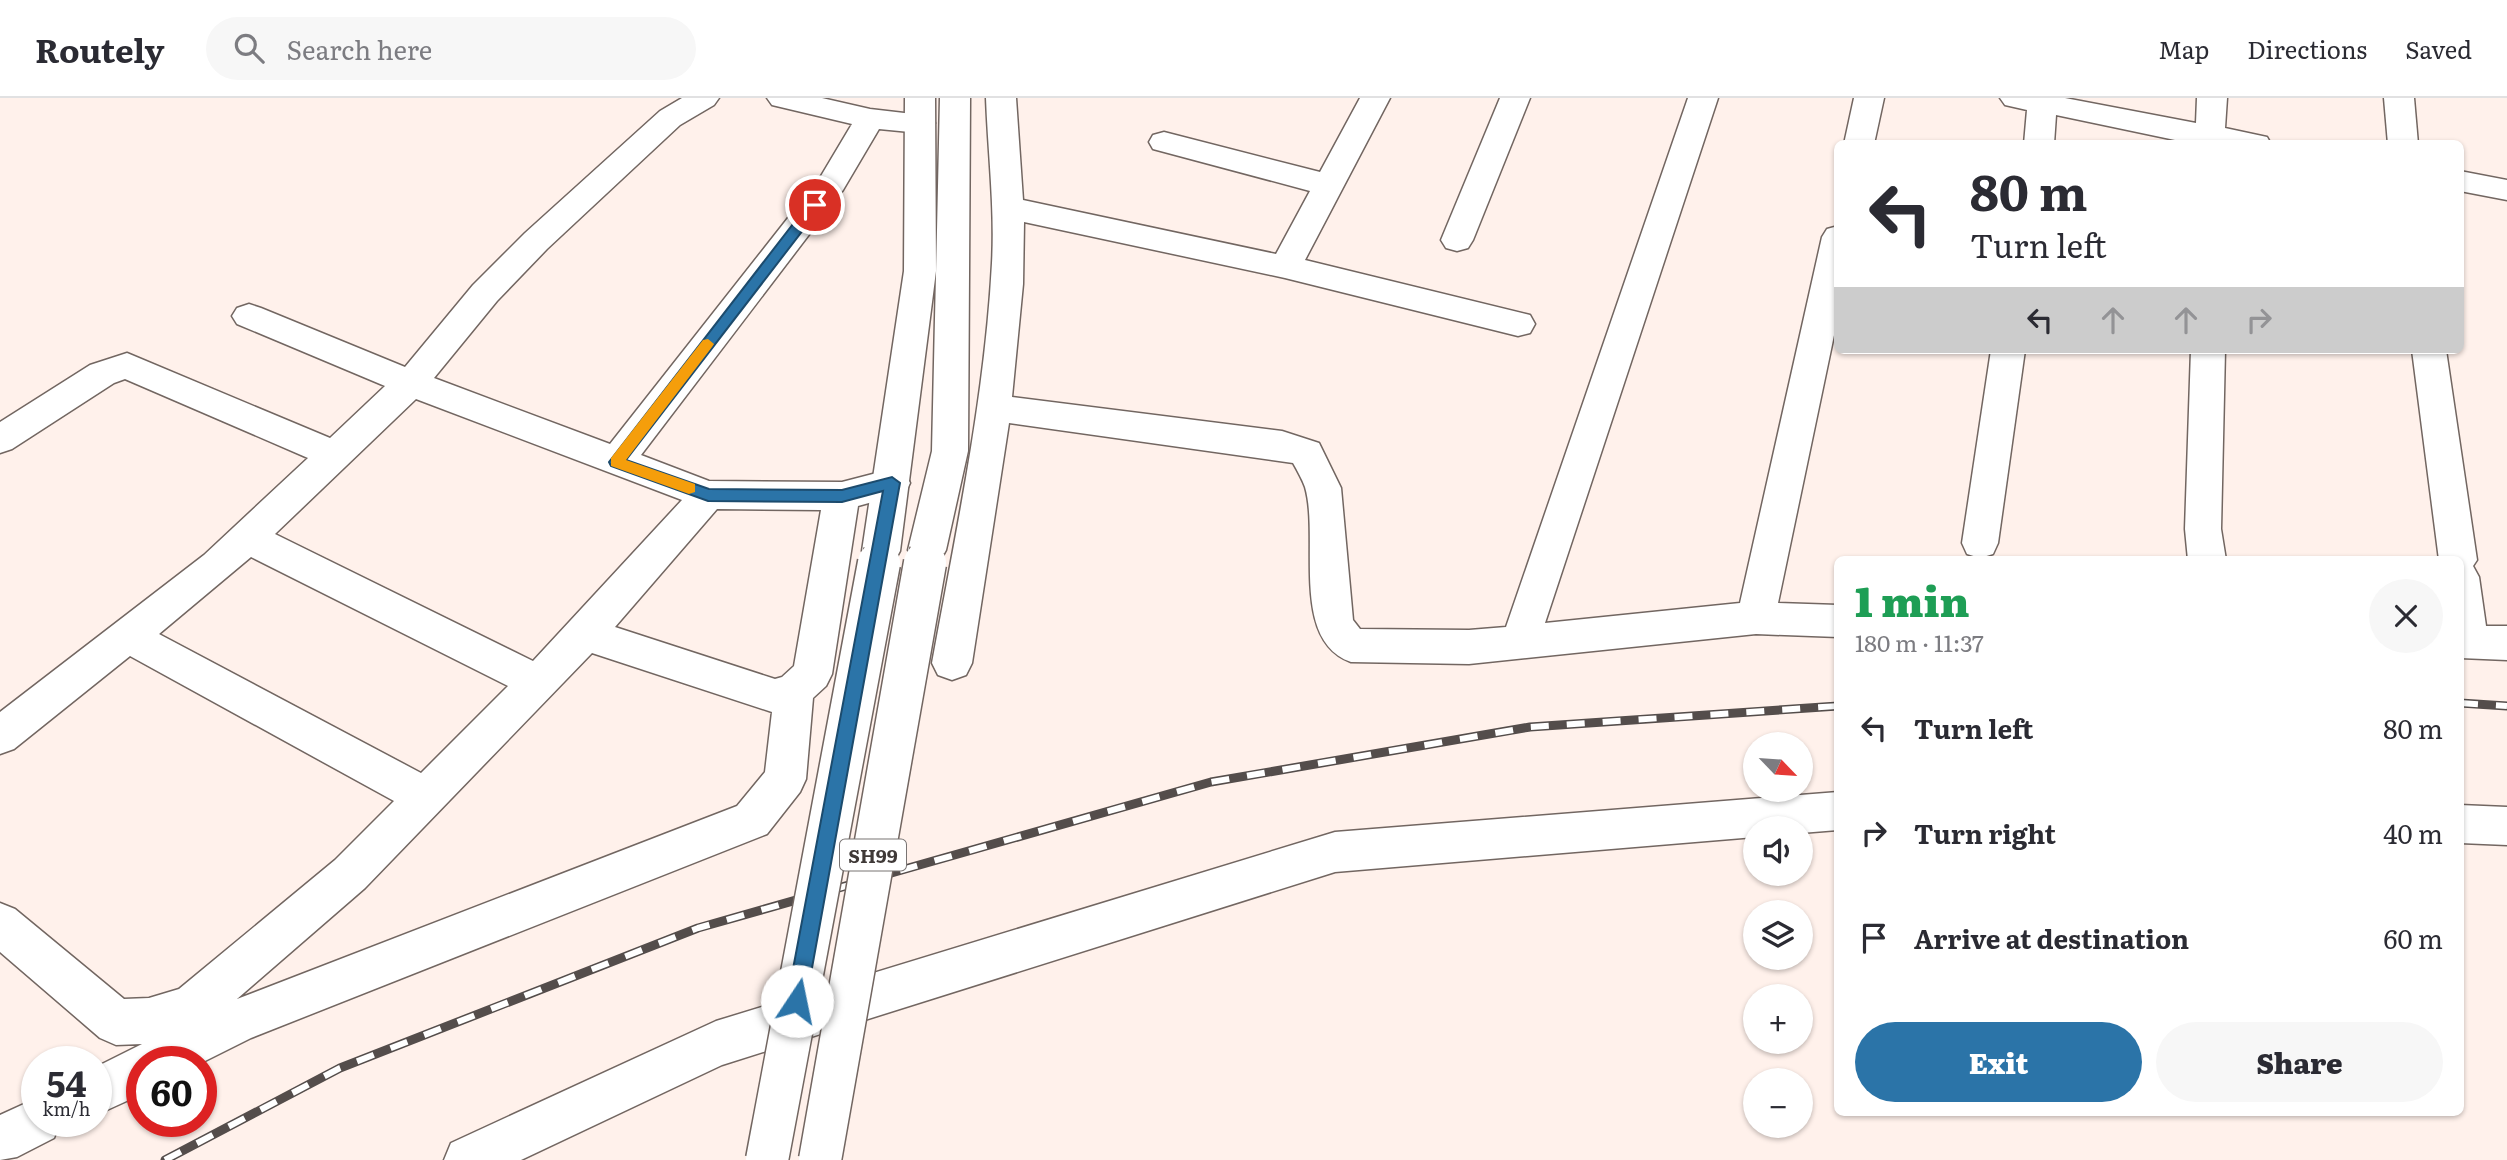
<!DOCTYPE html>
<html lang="en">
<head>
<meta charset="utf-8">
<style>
	:root { --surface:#fff; --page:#f7f7f7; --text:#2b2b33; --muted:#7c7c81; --line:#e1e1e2; --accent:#2b74a8 }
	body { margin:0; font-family:Literata,serif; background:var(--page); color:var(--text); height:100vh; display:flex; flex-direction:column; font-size:26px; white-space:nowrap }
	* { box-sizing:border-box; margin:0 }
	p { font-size:23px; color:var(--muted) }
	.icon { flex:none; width:38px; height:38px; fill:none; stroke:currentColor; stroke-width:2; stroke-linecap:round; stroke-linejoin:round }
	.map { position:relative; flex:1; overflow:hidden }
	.drawer { position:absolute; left:1834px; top:458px; width:630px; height:560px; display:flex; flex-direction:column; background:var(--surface); border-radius:10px; box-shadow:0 2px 5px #0004 }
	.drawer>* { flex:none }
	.banner { position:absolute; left:1834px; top:42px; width:630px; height:214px; border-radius:10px; box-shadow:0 2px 5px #0004; background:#fff; color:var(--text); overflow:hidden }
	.needle { width:46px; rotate:115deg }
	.tools { position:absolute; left:1743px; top:634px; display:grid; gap:14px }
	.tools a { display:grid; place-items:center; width:70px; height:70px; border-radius:50%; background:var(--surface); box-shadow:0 2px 5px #0004; font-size:35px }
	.speed { position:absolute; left:21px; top:948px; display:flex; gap:14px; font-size:35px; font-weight:700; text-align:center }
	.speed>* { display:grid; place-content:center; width:91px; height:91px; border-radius:50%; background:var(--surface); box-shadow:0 2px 5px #0004; line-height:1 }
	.speed small { font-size:18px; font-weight:400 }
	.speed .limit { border:10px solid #d22; background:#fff; color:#111 }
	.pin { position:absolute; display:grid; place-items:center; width:60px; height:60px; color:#fff; margin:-30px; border:4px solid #fff; border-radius:50%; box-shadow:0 2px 7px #0007 }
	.me { position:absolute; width:77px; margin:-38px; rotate:11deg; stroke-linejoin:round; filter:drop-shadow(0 0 5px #0008) }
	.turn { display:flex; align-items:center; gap:24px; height:147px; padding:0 21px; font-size:32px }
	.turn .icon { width:91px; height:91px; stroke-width:2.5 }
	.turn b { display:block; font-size:49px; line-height:60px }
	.lanes { display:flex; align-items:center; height:66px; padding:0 21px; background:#0003; justify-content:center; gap:35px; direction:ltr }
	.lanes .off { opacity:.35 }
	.round { display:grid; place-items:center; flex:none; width:74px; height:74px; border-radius:37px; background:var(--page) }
	.overview { display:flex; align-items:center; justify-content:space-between; height:119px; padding:0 21px }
	h1 { font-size:42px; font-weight:800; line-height:52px; color:#1e9e55 }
	.primary-button { display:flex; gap:14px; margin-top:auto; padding:14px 21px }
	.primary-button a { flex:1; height:80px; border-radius:42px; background:var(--accent); color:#fff; font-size:28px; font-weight:800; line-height:80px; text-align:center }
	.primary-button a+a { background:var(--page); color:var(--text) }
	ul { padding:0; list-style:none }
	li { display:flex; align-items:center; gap:21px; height:105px; padding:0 21px }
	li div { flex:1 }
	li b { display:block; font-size:26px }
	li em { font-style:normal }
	header { display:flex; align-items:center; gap:42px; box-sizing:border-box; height:98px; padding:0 35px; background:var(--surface); border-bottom:2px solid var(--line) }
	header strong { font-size:33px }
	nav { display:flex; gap:38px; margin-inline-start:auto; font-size:24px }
	.search { width:490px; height:63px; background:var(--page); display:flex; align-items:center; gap:18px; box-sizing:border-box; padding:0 24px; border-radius:38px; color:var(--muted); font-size:26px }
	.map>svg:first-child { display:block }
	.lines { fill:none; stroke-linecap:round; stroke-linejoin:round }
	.street-casing { stroke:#726661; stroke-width:3 }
	.primary-casing { stroke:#726661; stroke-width:3 }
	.street { fill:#fff; fill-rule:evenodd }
	.primary { fill:#fff; fill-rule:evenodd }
	.rail-casing { stroke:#544d4b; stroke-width:9 }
	.rail { stroke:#fff; stroke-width:6; stroke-dasharray:18; stroke-linecap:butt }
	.primary-bridge-far1-casing { stroke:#726661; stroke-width:36; stroke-linecap:butt }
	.primary-bridge-casing { stroke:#726661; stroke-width:45; stroke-linecap:butt }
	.primary-bridge-far1 { stroke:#fff; stroke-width:33 }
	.primary-bridge { stroke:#fff; stroke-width:42 }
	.route { fill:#2b74a8; stroke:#1c4b6d; stroke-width:2 }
	.slow { fill:#f59e0b }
	.labels { text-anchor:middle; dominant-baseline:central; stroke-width:6; stroke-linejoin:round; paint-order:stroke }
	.shield { fill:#fff; stroke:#797473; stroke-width:2 }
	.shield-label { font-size:19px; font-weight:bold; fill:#3f3937 }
</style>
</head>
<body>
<header>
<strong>Routely</strong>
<div class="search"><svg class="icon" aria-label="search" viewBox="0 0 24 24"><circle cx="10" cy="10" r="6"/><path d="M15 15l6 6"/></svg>Search here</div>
<nav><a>Map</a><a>Directions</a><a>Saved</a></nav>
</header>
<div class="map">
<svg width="2507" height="1062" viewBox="0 0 2507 1062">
	<rect width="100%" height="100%" fill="#fff1eb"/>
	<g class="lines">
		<!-- street casing -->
		<g class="street-casing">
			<g id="street">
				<path d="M682 0H719L714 7 680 27 547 151 497 203 434 280 610 346 821 78 852 26 772 7 767 0H822L870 11 930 18 935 25 930 32 920 35 879 31 843 92 641 357 709 383 842 384 892 371 905 375 910 385 905 395 858 408 832 576 826 588 813 600 806 681 800 694 767 736 251 940 201 965 142 964V996L96 1017V969L142 946 116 947 100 940 0 854V805L15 811 124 901 149 900 179 891 335 762 394 703 130 558 14 651 0 656V614L204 457 308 360 125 281 114 285 12 351 0 355V324L90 267 127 255 330 340 385 288 237 226 232 218 237 210 249 206 261 210 405 269 473 187 525 135 660 13ZM416 301 682 402 533 563 275 436ZM717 411 821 412 794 568 782 579 775 581 615 529ZM251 459 508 588 421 675 159 536ZM592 555 772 614 765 674 737 708 237 901 365 790Z"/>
				<path d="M986 0H1016L1023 102 1276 156 1310 93 1153 51 1149 44 1153 37 1164 34 1320 74 1360 0H1390L1305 162 1530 217 1535 226 1530 235 1518 238 1285 180 1024 124 1023 186 1012 299 1282 333 1319 345 1341 390 1353 522 1360 531 1469 532 1506 529 1688 0H1718L1545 525 1740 505 1822 139 1827 131 1838 128V218L1778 505 1838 507V539L1756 536 1469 566 1351 564C1289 542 1320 440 1305 389 1302 381 1297 372 1293 365L1009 325 972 565 966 577 952 582 938 577 932 565C956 433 985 299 992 165 995 110 988 55 986 0Z"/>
				<polygon points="1500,0 1530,0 1473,142 1468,150 1457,153 1446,150 1441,142"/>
				<polygon points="1854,0 1884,0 1874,46 1844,46"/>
				<polygon points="2000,0 2065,0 2196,25 2197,0 2227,0 2225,30 2267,39 2271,46 2194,46 2056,17 2054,46 2024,46 2027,12 2005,7"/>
				<polygon points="2384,0 2414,0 2418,46 2388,46"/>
				<polygon points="2460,73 2507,82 2507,102 2460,93"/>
				<polygon points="1991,252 2025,252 1998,445 1993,456 1980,460 1967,456 1962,445"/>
				<polygon points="2191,252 2225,252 2221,431 2226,462 2188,462 2185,431"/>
				<polygon points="2412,252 2446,252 2477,462 2473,468 2479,479 2486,528 2507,528 2507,562 2460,560 2460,462 2439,462"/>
				<polygon points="1838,694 1838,732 1801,735 1801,730 1755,730 1755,739 1335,774 722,967 521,1062 444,1062 451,1045 716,923 1335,734"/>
				<polygon points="2460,707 2507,709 2507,747 2460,745"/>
				<polygon points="37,1000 37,1024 60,1024 54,1040 17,1059 0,1062 0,1017"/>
			</g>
		</g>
		<!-- primary casing -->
		<g class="primary-casing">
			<g id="primary">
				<polygon points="905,0 935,0 936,173 900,453 894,464 881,468 868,464 862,453 904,173"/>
				<polygon points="940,0 970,0 968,353 946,452 940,463 927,467 914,463 908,452 932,353"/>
			</g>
		</g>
		<!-- street -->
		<use href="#street" class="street"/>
		<!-- primary -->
		<use href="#primary" class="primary"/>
		<!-- rail casing -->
		<g class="rail-casing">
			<g id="rail">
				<polyline points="2460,605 2507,608"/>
				<polyline points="165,1062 340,970 698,830 1211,684 1530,629 1838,608"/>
			</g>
		</g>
		<!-- rail -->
		<use href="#rail" class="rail"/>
		<!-- primary-bridge-far1 casing -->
		<g class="primary-bridge-far1-casing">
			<g id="primary-bridge-far1">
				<polyline points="878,467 881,453"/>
				<polyline points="924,467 927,452"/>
			</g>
		</g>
		<!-- primary-bridge casing -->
		<g class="primary-bridge-casing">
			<g id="primary-bridge">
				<polyline points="767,1062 879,465"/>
				<polyline points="820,1062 925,465"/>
			</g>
		</g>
		<!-- primary-bridge-far1 -->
		<use href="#primary-bridge-far1" class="primary-bridge-far1"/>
		<!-- primary-bridge -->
		<use href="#primary-bridge" class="primary-bridge"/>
	</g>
	<!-- route -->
	<polygon class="route" points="815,102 821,107 820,110 626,362 709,391 842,392 892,379 900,385 806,903 803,910 797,912 790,910 787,903 883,393 842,404 708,403 611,368 609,364 810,104"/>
	<!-- slow -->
	<polygon class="slow" points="708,241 714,246 712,249 626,362 695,386 695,394 689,396 611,368 611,360 703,242"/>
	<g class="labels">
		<!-- shield labels -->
		<rect class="shield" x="840" y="741.5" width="66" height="31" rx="5"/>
		<g class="shield-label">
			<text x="873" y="757">SH99</text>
		</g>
	</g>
</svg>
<div class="tools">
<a><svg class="needle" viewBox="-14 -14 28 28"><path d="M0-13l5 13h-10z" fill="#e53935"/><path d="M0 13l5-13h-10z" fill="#7c7c81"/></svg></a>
<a><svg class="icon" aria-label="sound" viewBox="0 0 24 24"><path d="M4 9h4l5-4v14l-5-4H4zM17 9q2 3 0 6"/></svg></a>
<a><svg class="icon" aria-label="layers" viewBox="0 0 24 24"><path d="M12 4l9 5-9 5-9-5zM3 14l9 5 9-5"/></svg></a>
<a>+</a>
<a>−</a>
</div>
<div class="speed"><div>54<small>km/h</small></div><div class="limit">60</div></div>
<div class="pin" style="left:815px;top:107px;background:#d93025"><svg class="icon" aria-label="arrive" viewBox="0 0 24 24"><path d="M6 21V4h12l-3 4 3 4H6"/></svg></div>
<svg class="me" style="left:797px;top:903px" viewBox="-20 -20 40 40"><circle r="19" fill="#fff"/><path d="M0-13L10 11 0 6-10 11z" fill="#2b74a8"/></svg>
<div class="banner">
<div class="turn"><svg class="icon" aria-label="left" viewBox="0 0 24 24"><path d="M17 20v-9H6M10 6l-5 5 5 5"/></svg><div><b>80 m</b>Turn left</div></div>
<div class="lanes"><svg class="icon" aria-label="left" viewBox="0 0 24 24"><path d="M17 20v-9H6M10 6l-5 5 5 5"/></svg><svg class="icon off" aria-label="ahead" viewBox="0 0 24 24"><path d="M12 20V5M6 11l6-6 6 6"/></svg><svg class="icon off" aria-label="ahead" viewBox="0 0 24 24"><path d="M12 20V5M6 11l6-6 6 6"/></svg><svg class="icon off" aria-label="right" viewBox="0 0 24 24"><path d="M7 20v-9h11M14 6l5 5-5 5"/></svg></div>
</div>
<section class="drawer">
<div class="overview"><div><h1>1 min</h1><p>180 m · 11:37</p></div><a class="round"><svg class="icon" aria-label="close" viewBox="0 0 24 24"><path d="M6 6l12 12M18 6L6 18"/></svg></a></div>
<ul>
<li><svg class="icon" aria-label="left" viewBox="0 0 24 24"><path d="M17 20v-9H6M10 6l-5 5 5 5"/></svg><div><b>Turn left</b></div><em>80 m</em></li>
<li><svg class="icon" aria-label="right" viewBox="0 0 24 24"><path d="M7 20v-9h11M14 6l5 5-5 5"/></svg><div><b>Turn right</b></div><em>40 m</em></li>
<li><svg class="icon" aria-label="arrive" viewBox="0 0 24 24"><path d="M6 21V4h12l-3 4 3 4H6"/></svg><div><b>Arrive at destination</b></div><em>60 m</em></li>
</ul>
<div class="primary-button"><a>Exit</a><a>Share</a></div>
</section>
</div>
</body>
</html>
